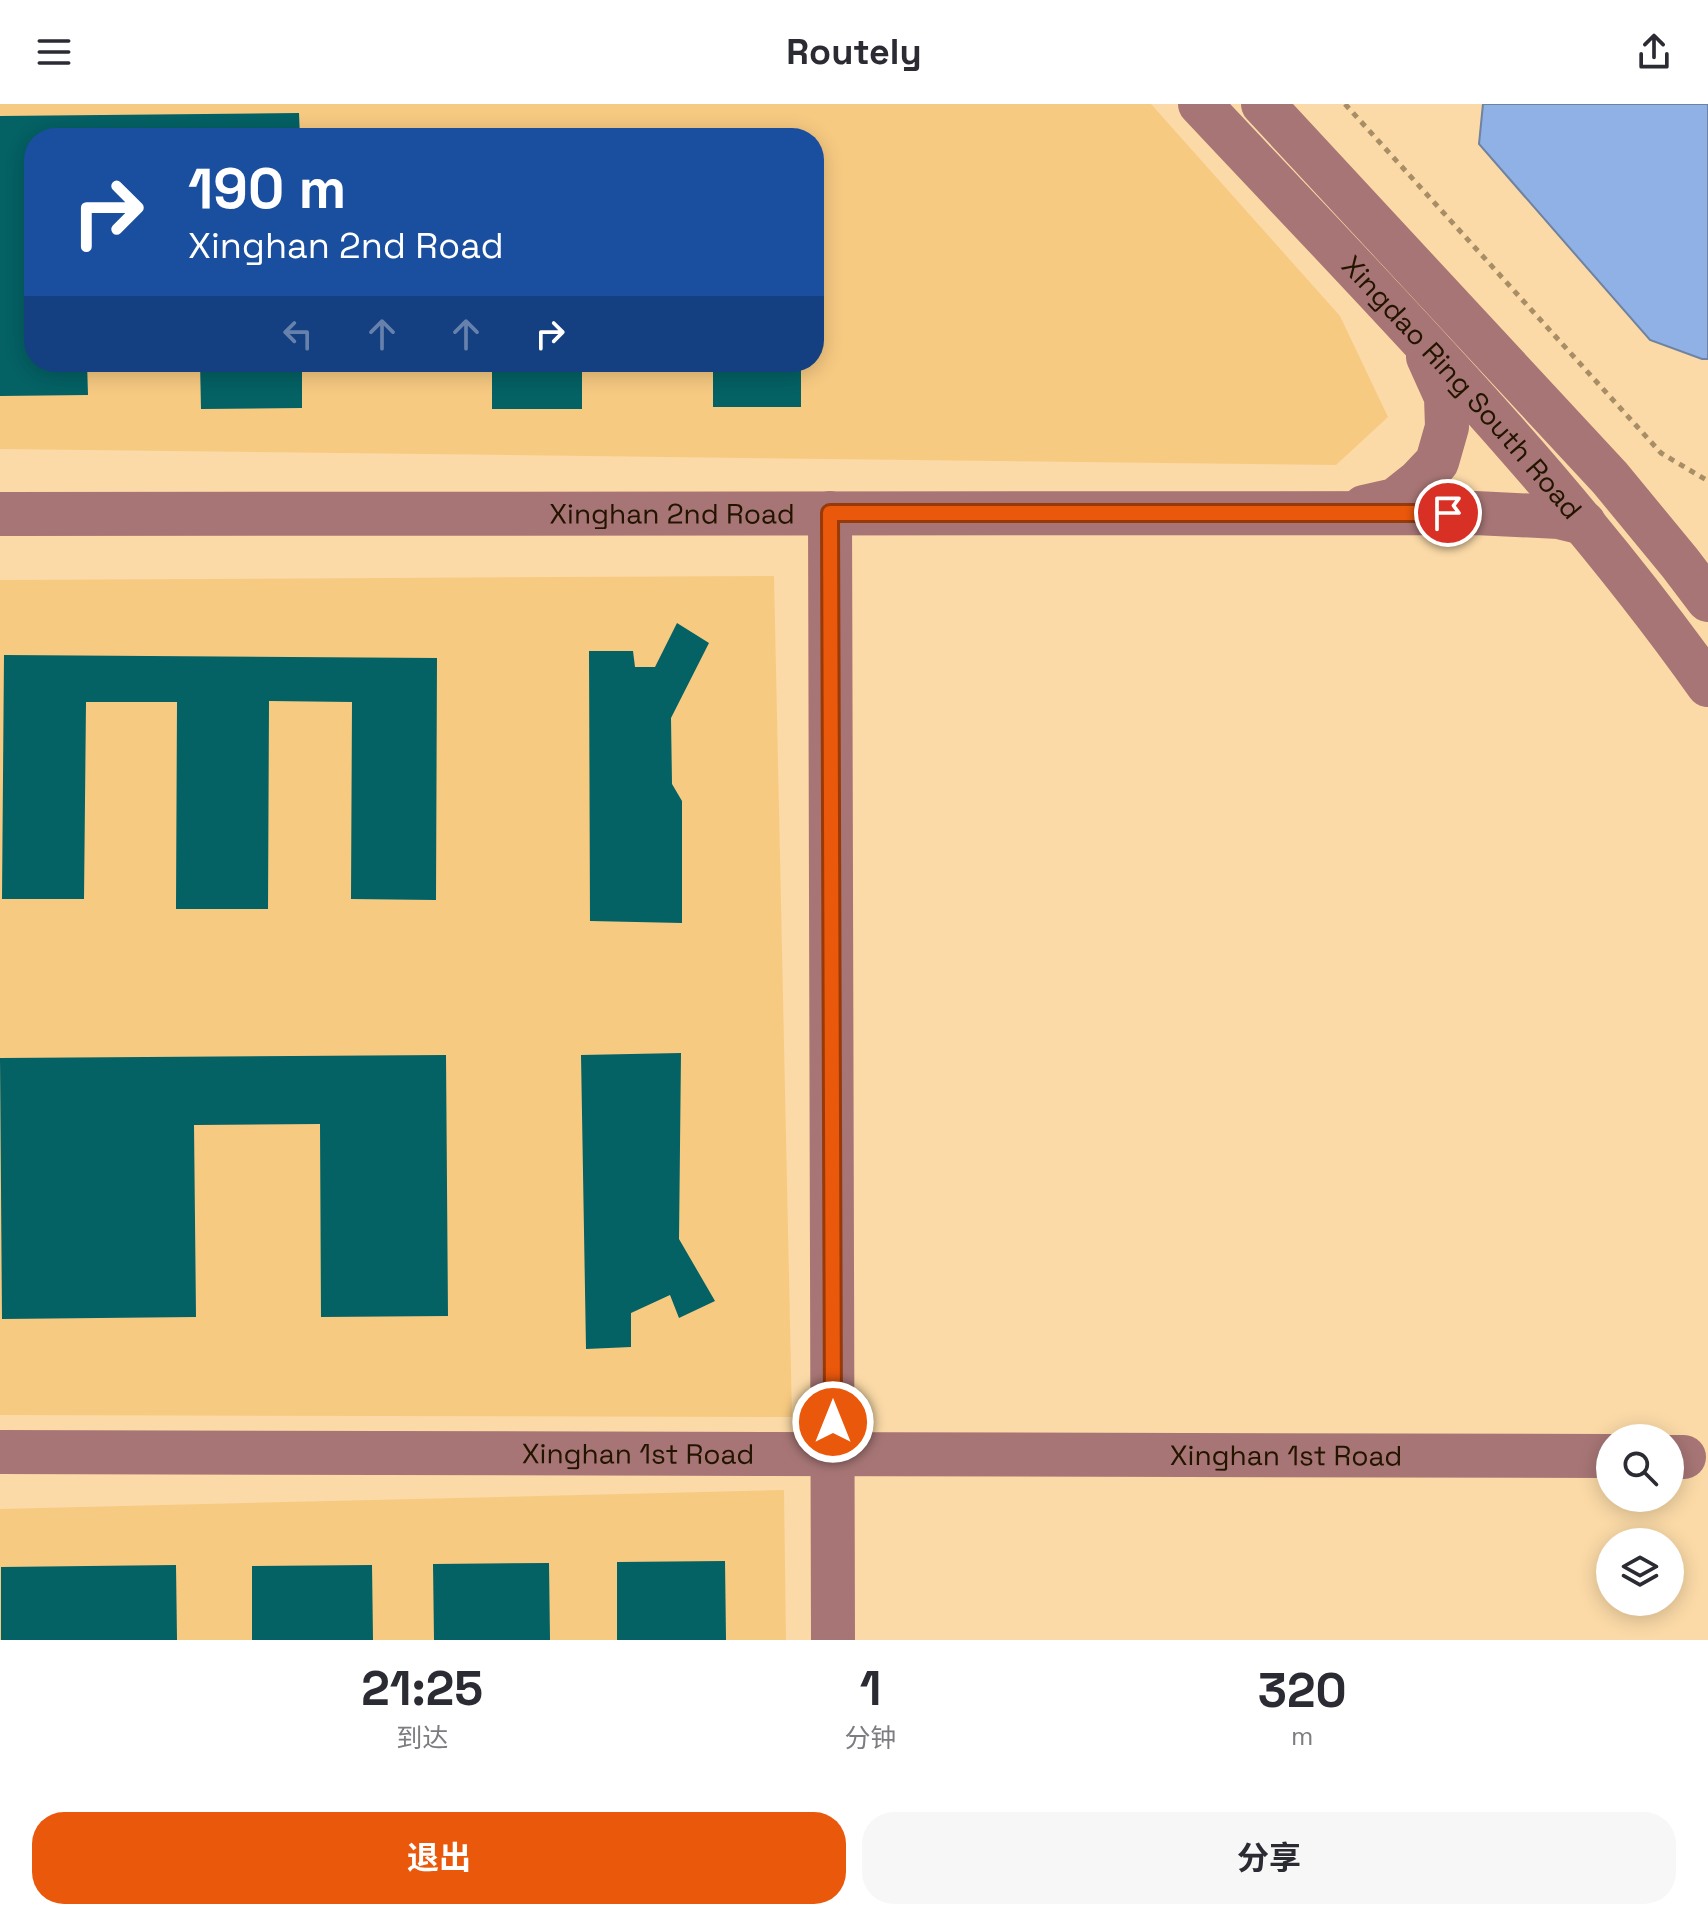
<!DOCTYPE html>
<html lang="zh">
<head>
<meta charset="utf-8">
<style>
	:root { --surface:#fff; --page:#f7f7f7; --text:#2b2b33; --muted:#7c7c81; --accent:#ea580c }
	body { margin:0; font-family:"Space Grotesk","Noto Sans SC",sans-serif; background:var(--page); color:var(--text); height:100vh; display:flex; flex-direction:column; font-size:30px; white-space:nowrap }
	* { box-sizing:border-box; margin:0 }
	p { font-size:26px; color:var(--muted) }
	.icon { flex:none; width:44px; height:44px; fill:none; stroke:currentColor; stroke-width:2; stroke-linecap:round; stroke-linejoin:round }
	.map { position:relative; height:1536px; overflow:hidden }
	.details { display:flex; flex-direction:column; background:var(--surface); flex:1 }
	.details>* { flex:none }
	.banner { position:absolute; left:24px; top:24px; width:800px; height:244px; border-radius:32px; box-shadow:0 4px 20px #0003; background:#1a4fa0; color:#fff; overflow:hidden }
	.fabs { position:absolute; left:1596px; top:1320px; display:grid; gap:16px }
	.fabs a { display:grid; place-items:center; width:88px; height:88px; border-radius:50%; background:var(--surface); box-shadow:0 4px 20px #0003; font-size:40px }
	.pin { position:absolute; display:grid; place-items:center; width:68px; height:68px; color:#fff; margin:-34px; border:4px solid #fff; border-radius:50%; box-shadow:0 2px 8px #0007 }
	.me { position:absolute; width:88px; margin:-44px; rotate:0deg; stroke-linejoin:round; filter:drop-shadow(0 0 6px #0008) }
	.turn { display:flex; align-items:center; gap:28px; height:168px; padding:0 32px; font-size:36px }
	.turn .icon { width:104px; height:104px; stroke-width:2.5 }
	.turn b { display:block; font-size:56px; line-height:68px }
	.lanes { display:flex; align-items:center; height:76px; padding:0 32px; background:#0003; justify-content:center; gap:40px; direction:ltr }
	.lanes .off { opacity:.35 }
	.eta { display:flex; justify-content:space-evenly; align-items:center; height:136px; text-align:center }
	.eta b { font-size:48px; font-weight:700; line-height:56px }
	.cta { display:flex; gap:16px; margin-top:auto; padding:16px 32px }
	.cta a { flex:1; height:92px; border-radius:32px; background:var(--accent); color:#fff; font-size:32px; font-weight:700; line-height:92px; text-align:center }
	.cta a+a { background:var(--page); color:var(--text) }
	header { display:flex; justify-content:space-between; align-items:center; height:104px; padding:0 32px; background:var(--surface); font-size:36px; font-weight:700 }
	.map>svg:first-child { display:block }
	.built { fill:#f7ca82; fill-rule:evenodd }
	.water { fill:#8fb1e5; stroke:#6f82a0; stroke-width:2 }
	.building { fill:#046164 }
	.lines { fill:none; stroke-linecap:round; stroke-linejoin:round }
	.path { stroke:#a88e67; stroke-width:5; stroke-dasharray:6 6; stroke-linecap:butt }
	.secondary { stroke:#a77575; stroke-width:44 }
	.route-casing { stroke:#983908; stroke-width:20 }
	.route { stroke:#ea580c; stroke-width:14 }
	.labels { text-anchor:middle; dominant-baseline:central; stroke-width:8; stroke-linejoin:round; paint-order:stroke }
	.street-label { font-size:28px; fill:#231400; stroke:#faead1 }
</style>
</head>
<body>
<header><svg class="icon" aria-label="menu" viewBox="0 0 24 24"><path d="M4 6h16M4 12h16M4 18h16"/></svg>Routely<svg class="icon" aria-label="share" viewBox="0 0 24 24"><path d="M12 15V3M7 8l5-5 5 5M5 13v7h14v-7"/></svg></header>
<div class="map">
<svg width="1708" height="1536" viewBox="0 0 1708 1536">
	<rect width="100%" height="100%" fill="#fbdaa7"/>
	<!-- built -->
	<g class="built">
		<path d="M0 0H1151L1340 212 1388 313 1336 361 0 345ZM34 34H814V258H34Z"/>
		<polygon points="774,472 792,1313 0,1311 0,476"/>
		<polygon points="784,1386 786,1536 0,1536 0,1405"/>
	</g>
	<!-- water -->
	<polygon class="water" points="1483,0 1708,0 1708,255 1702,255 1650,236 1479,40"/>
	<!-- building -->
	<g class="building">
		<polygon points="299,9 300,34 34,34 34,258 87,258 88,291 0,292 0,12"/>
		<polygon points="492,30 801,31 801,34 492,34"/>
		<polygon points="200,258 302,258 302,304 201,305"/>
		<rect x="492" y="258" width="90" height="47"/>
		<rect x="713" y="258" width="88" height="45"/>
		<polygon points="677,519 709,539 671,614 672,680 682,697 682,819 590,817 589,547 633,547 635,563 655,563"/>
		<polygon points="4,551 437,554 436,796 351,795 352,598 269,597 268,805 176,805 177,598 86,598 84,795 2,795"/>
		<polygon points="681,949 679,1135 715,1197 679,1214 670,1191 631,1209 631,1243 586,1245 581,951"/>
		<polygon points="446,951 448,1212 321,1213 320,1020 194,1021 196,1213 2,1215 0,954"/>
		<polygon points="725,1457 726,1536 617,1536 617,1458"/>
		<polygon points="549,1459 550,1536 434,1536 433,1460"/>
		<polygon points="176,1461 177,1536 1,1536 1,1463"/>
		<polygon points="372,1461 373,1536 252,1536 252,1462"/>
	</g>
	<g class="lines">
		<!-- path -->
		<polyline class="path" points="1345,0 1661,349 1708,377"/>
		<!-- secondary -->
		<g class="secondary">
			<path id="s1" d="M1200 0C1376 188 1559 371 1708 581"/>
			<polyline points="1263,0 1610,374 1680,459 1708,496"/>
			<polyline points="1364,403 1395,396 1419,377 1437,358 1447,323 1446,293 1428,253"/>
			<polyline points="830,409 833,1536"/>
			<path id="s2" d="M0 410 1475 409 1559 413 1584 419"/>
			<path id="s3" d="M0 1348 1610 1352"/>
			<polyline points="1670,1353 1684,1353"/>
		</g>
	</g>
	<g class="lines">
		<!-- route casing -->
		<g class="route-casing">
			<polyline id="route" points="833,1318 830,409 1448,409"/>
		</g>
		<!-- route -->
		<use href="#route" class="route"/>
	</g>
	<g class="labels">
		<!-- street labels -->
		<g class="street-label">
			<text stroke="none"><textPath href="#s1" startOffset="386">Xingdao Ring South Road</textPath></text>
			<text stroke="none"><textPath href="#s2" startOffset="672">Xinghan 2nd Road</textPath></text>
			<text stroke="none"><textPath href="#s3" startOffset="638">Xinghan 1st Road</textPath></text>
			<text stroke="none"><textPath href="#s3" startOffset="1286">Xinghan 1st Road</textPath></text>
		</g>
	</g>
</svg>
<div class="fabs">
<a><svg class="icon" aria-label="search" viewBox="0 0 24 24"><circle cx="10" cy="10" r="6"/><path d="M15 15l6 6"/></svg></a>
<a><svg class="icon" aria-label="layers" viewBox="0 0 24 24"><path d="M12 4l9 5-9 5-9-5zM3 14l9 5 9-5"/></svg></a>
</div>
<div class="pin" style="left:1448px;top:409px;background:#d93025"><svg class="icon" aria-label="arrive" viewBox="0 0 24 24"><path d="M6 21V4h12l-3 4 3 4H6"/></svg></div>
<svg class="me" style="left:833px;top:1318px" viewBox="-20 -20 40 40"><circle r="17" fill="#ea580c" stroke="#fff" stroke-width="3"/><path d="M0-11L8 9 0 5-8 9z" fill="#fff"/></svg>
<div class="banner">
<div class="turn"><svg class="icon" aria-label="right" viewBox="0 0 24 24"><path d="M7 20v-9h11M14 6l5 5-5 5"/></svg><div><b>190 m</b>Xinghan 2nd Road</div></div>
<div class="lanes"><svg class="icon off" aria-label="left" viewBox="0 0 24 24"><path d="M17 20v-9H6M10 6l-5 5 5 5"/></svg><svg class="icon off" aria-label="ahead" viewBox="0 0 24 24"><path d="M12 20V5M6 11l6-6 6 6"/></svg><svg class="icon off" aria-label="ahead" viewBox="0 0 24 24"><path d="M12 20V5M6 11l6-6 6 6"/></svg><svg class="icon" aria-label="right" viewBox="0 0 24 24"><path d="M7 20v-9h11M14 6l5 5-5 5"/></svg></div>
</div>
</div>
<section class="details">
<div class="eta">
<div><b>21:25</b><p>到达</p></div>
<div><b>1</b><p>分钟</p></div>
<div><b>320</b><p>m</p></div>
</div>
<div class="cta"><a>退出</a><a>分享</a></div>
</section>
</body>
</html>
